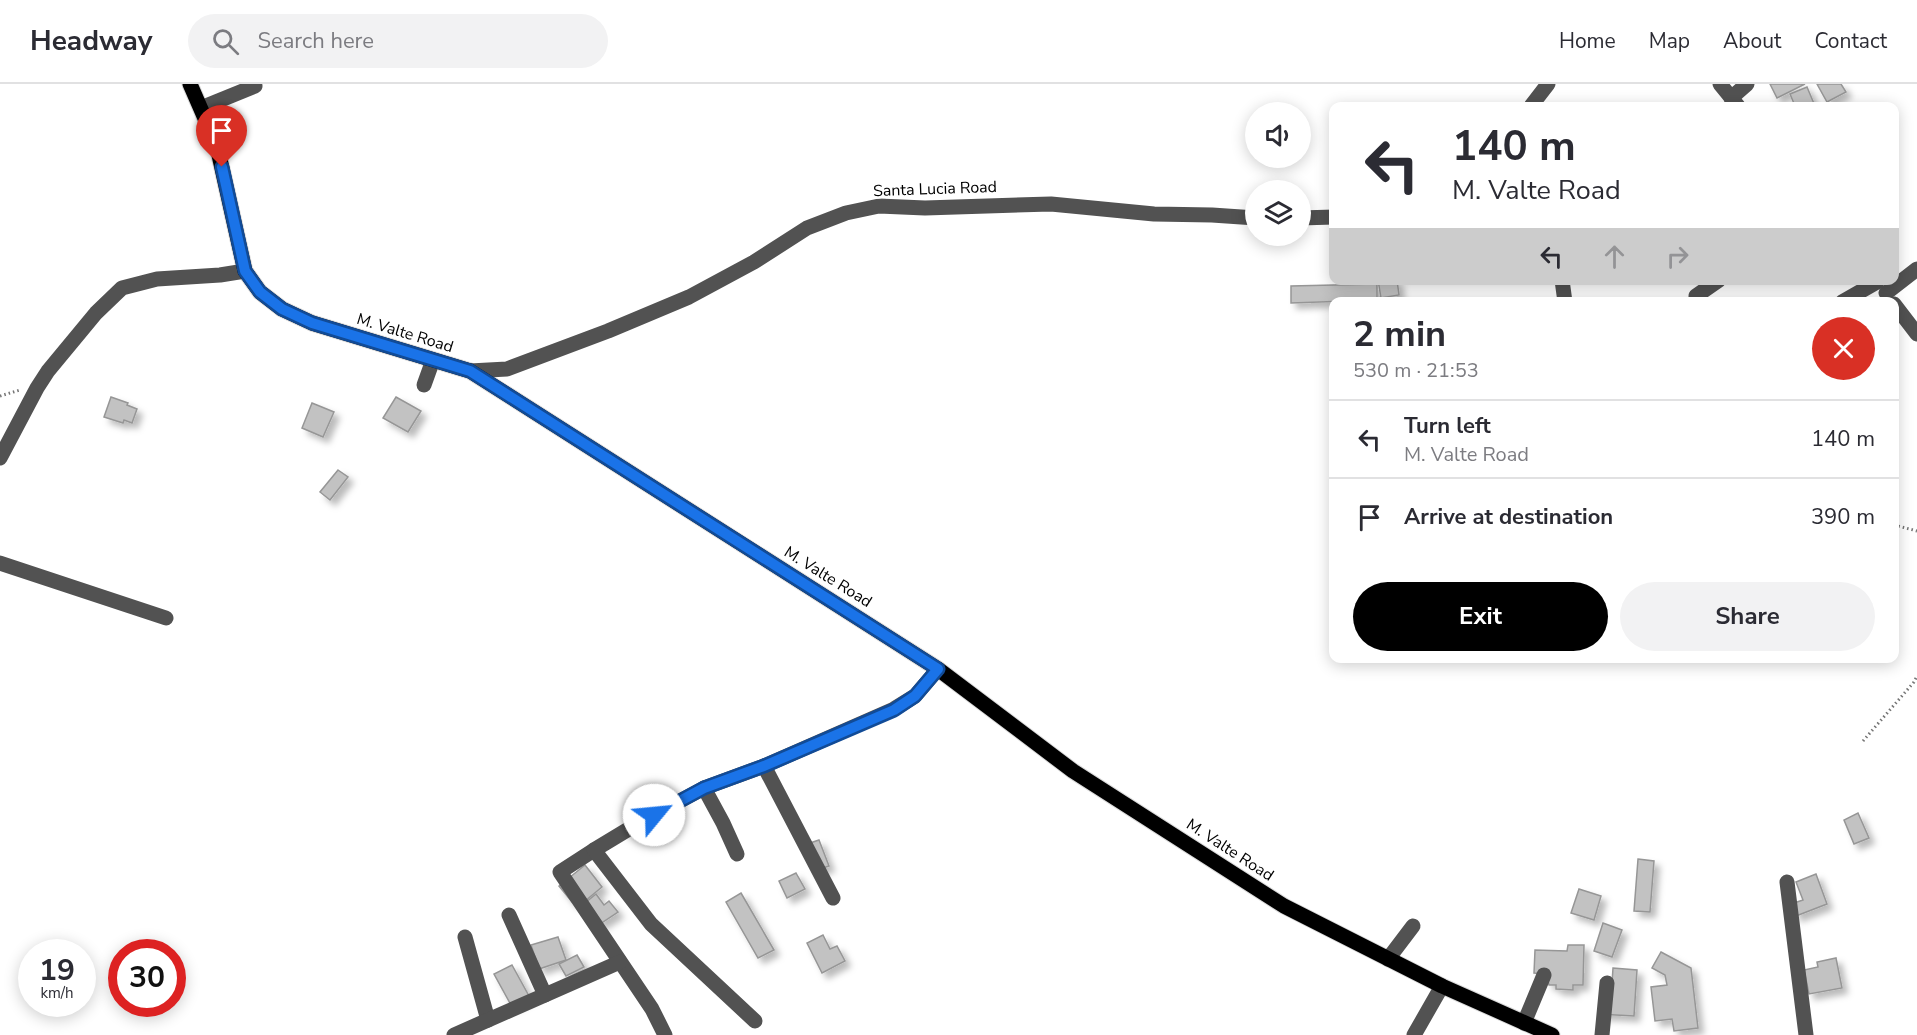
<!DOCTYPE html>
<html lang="en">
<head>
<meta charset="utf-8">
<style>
	:root { --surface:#fff; --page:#f2f2f3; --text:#2b2b33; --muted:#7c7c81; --line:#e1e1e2; --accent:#000 }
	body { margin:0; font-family:"Nunito Sans",sans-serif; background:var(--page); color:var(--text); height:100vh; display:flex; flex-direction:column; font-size:22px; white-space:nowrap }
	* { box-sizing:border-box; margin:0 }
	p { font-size:20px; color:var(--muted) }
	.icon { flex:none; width:33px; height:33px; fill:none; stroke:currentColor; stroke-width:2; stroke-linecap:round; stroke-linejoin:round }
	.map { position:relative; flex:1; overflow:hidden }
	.drawer { position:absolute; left:1329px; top:213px; width:570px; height:366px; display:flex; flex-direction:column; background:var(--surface); border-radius:12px; box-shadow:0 3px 15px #0003 }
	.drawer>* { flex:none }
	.guide { position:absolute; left:1329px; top:18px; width:570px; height:183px; border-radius:12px; box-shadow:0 3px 15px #0003; background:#fff; color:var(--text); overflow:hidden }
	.buttons { position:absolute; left:1245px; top:18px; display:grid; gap:12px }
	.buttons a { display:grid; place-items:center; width:66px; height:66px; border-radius:50%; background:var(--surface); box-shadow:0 3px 15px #0003; font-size:30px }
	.speed { position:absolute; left:18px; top:855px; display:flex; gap:12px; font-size:30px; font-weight:700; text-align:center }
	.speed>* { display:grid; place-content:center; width:78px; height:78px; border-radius:50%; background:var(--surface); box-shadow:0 3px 15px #0003; line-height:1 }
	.speed small { font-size:15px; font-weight:400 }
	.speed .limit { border:9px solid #d22; background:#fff; color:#111 }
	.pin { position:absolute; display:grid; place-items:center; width:51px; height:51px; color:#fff; margin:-62px -26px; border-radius:50% 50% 50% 0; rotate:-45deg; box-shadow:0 0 6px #0007 }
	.pin .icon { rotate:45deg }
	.me { position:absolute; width:66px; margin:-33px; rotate:62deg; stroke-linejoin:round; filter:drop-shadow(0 0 4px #0008) }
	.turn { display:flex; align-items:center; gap:21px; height:126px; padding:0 24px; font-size:27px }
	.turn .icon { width:78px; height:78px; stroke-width:2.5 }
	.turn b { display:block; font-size:42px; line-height:51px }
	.lanes { display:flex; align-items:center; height:57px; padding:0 24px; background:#0003; justify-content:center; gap:30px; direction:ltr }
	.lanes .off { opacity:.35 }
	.round { display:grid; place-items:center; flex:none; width:63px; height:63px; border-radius:32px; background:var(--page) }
	.headline { display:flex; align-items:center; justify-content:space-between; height:102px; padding:0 24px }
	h1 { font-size:36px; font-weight:700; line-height:45px }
	.cta { display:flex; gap:12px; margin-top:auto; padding:12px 24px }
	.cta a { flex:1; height:69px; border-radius:36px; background:var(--accent); color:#fff; font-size:24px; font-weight:700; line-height:69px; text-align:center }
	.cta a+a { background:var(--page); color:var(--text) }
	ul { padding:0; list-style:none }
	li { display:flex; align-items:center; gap:18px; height:78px; padding:0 24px; border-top:2px solid var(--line) }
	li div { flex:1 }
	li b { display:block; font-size:22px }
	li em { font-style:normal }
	header { display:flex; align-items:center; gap:36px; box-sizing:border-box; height:84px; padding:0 30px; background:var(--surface); border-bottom:2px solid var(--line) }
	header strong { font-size:28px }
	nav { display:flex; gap:33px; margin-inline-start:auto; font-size:21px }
	.search { width:420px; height:54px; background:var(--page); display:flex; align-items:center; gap:15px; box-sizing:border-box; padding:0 21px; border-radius:33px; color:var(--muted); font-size:22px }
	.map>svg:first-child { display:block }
	.building { fill:#c2c2c2; stroke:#969696; stroke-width:1.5; filter:url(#shadow) }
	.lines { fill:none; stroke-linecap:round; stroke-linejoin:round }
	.major-casing { stroke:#dbdbdb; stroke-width:17 }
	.path { stroke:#747474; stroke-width:3; stroke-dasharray:1.5 3; stroke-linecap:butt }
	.minor { stroke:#525252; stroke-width:15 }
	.major { stroke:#000; stroke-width:15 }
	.route-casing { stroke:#114b97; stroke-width:15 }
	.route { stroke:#1a73e8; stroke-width:10 }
	.labels { text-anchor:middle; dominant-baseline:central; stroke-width:5; stroke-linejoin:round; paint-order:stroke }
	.street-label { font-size:16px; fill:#000; stroke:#fff }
</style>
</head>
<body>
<header>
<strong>Headway</strong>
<div class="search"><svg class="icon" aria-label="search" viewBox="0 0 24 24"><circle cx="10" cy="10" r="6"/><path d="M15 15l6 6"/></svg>Search here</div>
<nav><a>Home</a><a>Map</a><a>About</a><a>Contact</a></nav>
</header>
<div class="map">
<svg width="1917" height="951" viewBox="0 0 1917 951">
	<defs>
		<filter id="shadow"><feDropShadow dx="5.5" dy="5.5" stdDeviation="3" flood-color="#0004"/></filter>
	</defs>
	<rect width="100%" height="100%" fill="#fff"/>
	<!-- building -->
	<g class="building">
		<polygon points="1770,0 1805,0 1777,14"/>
		<polygon points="1817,0 1841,0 1846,8 1827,18"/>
		<polygon points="1807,3 1815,22 1795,22 1790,10"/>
		<polygon points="1378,196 1397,196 1399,211 1381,214"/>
		<polygon points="1377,200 1377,216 1291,219 1291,202"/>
		<polygon points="111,313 128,319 127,321 137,325 132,339 124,336 123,339 104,333"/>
		<polygon points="396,313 421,327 408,348 383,334"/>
		<polygon points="312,319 334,328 323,353 302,344"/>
		<polygon points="338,386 348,393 330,416 320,408"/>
		<polygon points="1858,729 1869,754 1854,760 1844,736"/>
		<polygon points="819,756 829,782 813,787 804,761"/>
		<polygon points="1638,775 1654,777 1650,828 1634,827"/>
		<polygon points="585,781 602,803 585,817 572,818 559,802"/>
		<polygon points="796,789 805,805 787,814 779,797"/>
		<polygon points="1816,790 1827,820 1796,832 1791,820 1803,816 1796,798"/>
		<polygon points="1579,805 1601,812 1594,836 1571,829"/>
		<polygon points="741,809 774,866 758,874 726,818"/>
		<polygon points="596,810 604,821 609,817 618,828 600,840 585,819"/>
		<polygon points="1603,839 1622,846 1612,873 1594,867"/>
		<polygon points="823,851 830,865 837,862 845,877 822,889 807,859"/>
		<polygon points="558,853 566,876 539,885 531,861"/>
		<polygon points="1568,861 1584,861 1583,901 1573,901 1573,906 1556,905 1556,901 1549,901 1546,890 1534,889 1535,866 1567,867"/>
		<polygon points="1661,868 1691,884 1698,944 1674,947 1672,935 1655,937 1651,903 1667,901 1665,891 1652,884"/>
		<polygon points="577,871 584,883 566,892 559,880"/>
		<polygon points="1836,874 1842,904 1809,910 1804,886 1818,883 1817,878"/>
		<polygon points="512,881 529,912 511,921 494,890"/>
		<polygon points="1613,884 1637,886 1634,932 1598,930 1612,899"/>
	</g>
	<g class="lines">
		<!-- major casing -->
		<g class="major-casing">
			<polyline id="major" points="190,0 217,62 245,187 260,208 282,225 312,239 470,287 938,585 1073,687 1284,822 1442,902 1552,951"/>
		</g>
		<!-- path -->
		<g class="path">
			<polyline points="0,312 20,306"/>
			<polyline points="1894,441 1917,447"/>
			<polyline points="1863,657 1914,598 1917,592"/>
		</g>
		<!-- minor -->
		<g class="minor">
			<polyline points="1720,0 1738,22"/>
			<polyline points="1731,14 1747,0"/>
			<polyline points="1531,22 1548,0"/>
			<polyline points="201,24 255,2"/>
			<polyline points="1300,134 1334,133"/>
			<polyline points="1562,196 1565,218"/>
			<polyline points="1886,209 1917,185"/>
			<polyline points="1696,218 1696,212 1719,196"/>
			<polyline points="1842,218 1877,198"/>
			<polyline points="1894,220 1917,250"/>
			<polyline points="470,287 507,285 608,247 689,213 754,178 807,144 846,129 879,122 925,124 1051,120 1154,130 1212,131 1256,134"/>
			<polyline points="424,301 433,276"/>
			<polyline points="0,374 37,304 48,287 96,229 122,204 157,195 220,191 245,187"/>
			<polyline points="0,479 166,534"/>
			<polyline points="764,682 833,814"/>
			<polyline points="704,704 723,739 737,770"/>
			<polyline points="594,766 560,788 652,925 665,951"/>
			<polyline points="1787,798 1806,951"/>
			<polyline points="509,831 545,911"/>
			<polyline points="465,853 488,936"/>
			<polyline points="1388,875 1413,842"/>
			<polyline points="755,937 651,840 594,766 637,740 704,704 764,682 894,625 915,612 938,585"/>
			<polyline points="1524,939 1544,891"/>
			<polyline points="454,951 620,878"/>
			<polyline points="1414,951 1442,902"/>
			<polyline points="1602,951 1607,899"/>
		</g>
		<!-- major -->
		<use href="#major" class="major"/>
	</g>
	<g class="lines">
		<!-- route casing -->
		<g class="route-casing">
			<polyline id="route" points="222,83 245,187 260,208 282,225 312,239 470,287 938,585 915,612 894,626 764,682 704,704 654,731"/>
		</g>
		<!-- route -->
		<use href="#route" class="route"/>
	</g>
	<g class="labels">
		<!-- street labels -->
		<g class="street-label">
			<text transform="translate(935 105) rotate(-2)">Santa Lucia Road</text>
			<text transform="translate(405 249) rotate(17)">M. Valte Road</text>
			<text transform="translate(828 493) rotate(32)">M. Valte Road</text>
			<text transform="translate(1230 766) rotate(33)">M. Valte Road</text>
		</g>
	</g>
</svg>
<div class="buttons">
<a><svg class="icon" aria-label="sound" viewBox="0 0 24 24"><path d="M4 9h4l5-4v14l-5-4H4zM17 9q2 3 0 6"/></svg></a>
<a><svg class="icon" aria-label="layers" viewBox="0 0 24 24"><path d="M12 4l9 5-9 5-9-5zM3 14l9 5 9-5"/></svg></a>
</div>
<div class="speed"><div>19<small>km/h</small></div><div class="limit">30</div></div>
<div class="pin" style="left:222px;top:83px;background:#d93025"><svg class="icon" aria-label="arrive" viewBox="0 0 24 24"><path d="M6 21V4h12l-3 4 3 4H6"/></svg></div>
<svg class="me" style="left:654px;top:731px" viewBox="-20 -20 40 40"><circle r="19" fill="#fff"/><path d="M0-13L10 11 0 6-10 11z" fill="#1a73e8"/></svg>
<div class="guide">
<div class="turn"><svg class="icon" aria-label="left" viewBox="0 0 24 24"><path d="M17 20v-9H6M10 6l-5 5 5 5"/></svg><div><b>140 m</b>M. Valte Road</div></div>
<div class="lanes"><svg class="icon" aria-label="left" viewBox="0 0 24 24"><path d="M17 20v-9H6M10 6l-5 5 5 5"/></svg><svg class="icon off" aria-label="ahead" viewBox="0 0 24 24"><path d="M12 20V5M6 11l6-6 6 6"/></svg><svg class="icon off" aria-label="right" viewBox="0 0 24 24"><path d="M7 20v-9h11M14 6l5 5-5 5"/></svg></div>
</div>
<section class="drawer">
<div class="headline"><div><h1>2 min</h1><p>530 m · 21:53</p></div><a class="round" style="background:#d93025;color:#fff"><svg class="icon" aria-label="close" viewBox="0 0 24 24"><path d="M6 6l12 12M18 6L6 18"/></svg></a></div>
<ul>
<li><svg class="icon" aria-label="left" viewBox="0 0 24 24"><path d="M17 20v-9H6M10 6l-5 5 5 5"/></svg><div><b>Turn left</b><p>M. Valte Road</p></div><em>140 m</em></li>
<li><svg class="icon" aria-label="arrive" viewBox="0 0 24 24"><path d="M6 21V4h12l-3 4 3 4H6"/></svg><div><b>Arrive at destination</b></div><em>390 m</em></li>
</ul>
<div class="cta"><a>Exit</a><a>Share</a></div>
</section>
</div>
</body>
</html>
